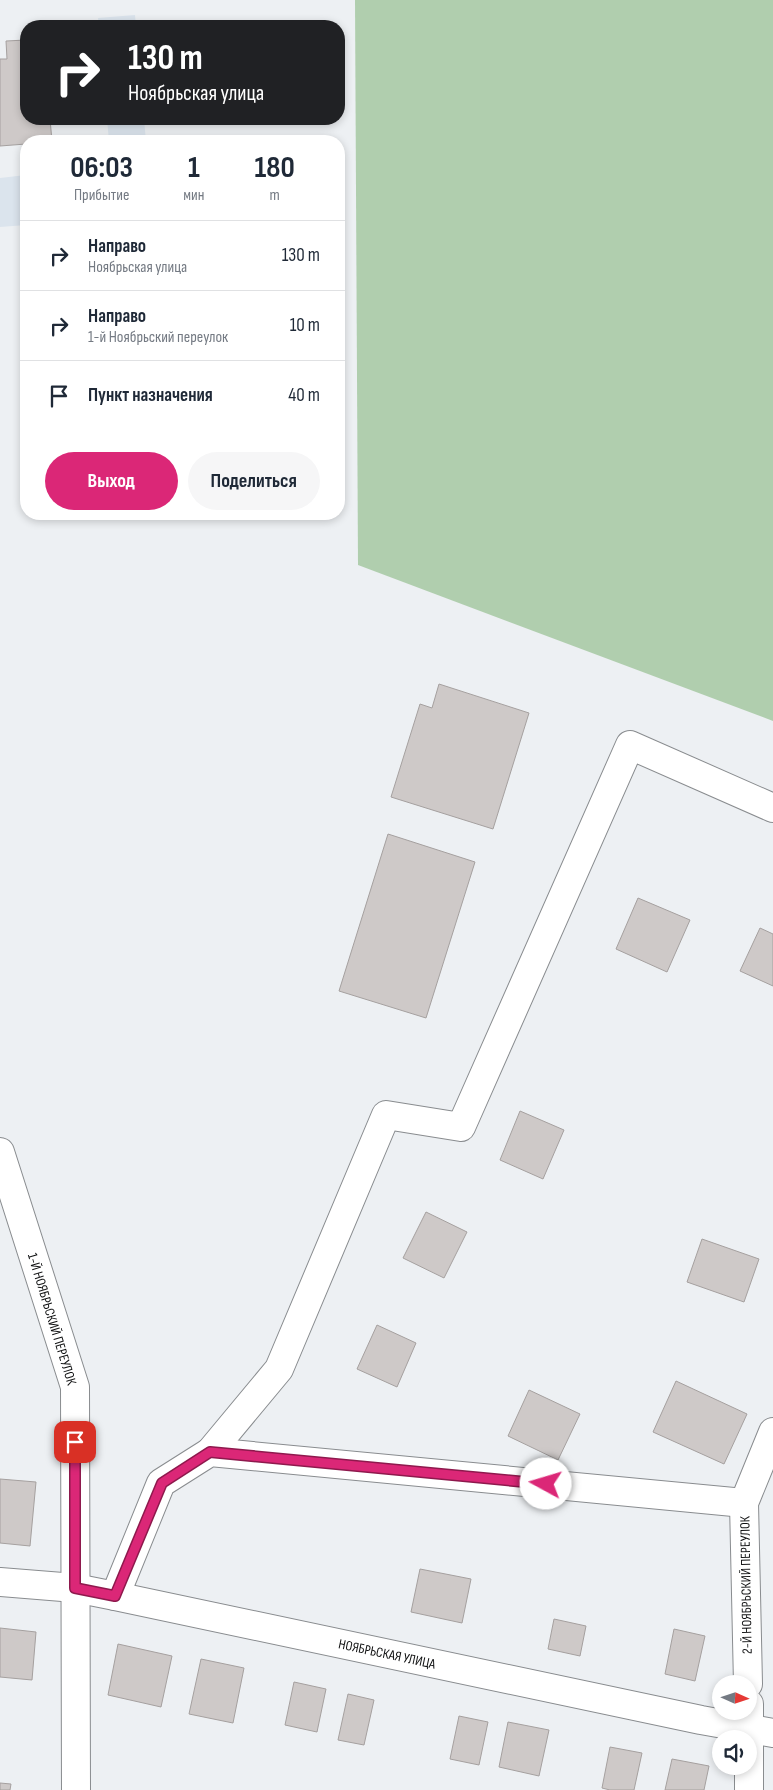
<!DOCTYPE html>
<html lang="ru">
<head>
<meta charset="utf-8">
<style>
	:root { --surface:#fff; --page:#f6f6f7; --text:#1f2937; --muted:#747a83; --line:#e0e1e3; --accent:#db2777 }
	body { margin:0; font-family:"Sofia Sans Condensed",sans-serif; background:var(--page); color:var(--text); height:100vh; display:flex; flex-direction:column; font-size:19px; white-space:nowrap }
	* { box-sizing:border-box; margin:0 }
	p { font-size:16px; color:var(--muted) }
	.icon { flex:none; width:28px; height:28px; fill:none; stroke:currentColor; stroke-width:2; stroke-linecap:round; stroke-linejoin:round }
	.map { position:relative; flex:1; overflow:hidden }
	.sheet { position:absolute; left:20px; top:135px; width:325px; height:385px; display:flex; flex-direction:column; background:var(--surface); border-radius:20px; box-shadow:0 2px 8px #0003 }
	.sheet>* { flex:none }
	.top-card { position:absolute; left:20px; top:20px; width:325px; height:105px; border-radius:20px; box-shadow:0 2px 8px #0003; background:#202124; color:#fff; overflow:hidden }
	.needle { width:32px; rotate:93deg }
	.tools { position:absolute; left:712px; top:1675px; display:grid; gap:10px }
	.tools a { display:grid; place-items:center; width:45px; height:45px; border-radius:50%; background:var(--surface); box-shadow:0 2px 8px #0003; font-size:25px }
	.pin { position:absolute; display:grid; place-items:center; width:42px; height:42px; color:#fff; margin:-21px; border-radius:10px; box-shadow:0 2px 8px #0006 }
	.me { position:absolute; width:55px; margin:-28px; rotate:276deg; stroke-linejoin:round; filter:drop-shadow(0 0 4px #0008) }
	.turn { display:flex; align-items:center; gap:18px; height:105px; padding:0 25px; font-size:22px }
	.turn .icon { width:65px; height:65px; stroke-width:2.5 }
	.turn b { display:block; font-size:35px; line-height:42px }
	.eta { display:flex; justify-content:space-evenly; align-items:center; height:85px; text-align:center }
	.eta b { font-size:30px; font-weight:700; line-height:35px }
	.action { display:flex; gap:10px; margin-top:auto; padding:10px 25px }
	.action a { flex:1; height:58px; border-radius:30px; background:var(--accent); color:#fff; font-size:20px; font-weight:700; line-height:58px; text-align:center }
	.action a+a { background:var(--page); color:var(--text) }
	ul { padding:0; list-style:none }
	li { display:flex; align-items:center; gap:15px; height:70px; padding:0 25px; border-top:1px solid var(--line) }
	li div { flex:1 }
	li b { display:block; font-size:19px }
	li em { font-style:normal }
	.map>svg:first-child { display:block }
	.built { fill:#dbe4ed }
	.green { fill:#b0ceae }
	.building { fill:#cec9c8; stroke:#a5a09f }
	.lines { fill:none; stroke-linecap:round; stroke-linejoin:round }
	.minor-casing { stroke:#898c8f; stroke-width:30 }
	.minor { stroke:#fff; stroke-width:28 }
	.route-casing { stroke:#8e194d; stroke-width:12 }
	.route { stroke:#db2777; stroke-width:9 }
	.labels { text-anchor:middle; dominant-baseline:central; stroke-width:4; stroke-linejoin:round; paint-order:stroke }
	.street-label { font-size:14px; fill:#0f1011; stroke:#fff }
</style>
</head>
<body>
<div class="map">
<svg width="773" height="1790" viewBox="0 0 773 1790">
	<rect width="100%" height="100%" fill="#edf0f3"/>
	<!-- built -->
	<g class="built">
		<polygon points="135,15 136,26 99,26 98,18"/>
		<polygon points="107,119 144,119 146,141 109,141"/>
		<polygon points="26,175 26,225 0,227 0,178"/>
	</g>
	<!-- green -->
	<polygon class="green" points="355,0 773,0 773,721 358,565"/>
	<!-- building -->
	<g class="building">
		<polygon points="26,40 26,119 50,119 52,141 26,141 26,144 0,146 0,59 7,59 6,41"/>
		<polygon points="439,684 529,713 493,829 391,797 420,704 432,708"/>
		<polygon points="388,834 475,862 426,1018 339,991"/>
		<polygon points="638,898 690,920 667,972 616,949"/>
		<polygon points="760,928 773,934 773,986 740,971"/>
		<polygon points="520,1111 564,1130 543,1179 500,1160"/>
		<polygon points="426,1212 467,1232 444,1278 403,1258"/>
		<polygon points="702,1239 759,1259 744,1302 687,1282"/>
		<polygon points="377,1325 416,1343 397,1387 357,1369"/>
		<polygon points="676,1381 747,1414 724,1464 653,1432"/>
		<polygon points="529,1390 580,1414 558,1460 508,1436"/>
		<polygon points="0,1479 36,1482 30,1546 0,1543"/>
		<polygon points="420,1569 471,1579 462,1623 411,1612"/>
		<polygon points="554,1619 586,1626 580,1656 548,1649"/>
		<polygon points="0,1628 36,1632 32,1680 0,1677"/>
		<polygon points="674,1629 705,1636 695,1681 665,1674"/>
		<polygon points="118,1644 172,1656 161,1707 108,1695"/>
		<polygon points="201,1659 244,1668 233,1723 189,1714"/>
		<polygon points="294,1682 326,1689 317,1732 285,1725"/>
		<polygon points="348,1694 374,1700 364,1745 338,1740"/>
		<polygon points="459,1716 488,1722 479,1765 450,1759"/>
		<polygon points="508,1722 549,1730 539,1776 499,1767"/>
		<polygon points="610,1747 642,1753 634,1790 610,1790 602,1788"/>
		<polygon points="672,1759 709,1766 704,1790 665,1790"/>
		<polygon points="0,1783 11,1784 10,1790 0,1790"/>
	</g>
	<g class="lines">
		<!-- minor casing -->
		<g class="minor-casing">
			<g id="minor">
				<polyline points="0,1152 75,1387 76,1790"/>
				<polyline points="210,1452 279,1369 386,1115 461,1127 630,745 773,808"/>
				<polyline points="0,1582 75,1588 115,1596 701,1720 773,1733"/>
				<polyline points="115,1596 161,1483 210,1452 744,1503"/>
				<polyline points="748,1684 744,1503 773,1432"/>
				<polyline points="749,1790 749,1704"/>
			</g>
		</g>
		<!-- minor -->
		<use href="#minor" class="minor"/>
	</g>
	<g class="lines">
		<!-- route casing -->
		<g class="route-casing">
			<polyline id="route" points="75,1442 75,1588 115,1596 162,1483 210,1452 546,1484"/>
		</g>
		<!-- route -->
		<use href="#route" class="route"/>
	</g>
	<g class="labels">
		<!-- street labels -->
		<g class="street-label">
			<text transform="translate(52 1319) rotate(73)">1-Й НОЯБРЬСКИЙ ПЕРЕУЛОК</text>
			<text transform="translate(746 1585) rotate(-91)">2-Й НОЯБРЬСКИЙ ПЕРЕУЛОК</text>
			<text transform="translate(387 1654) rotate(12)">НОЯБРЬСКАЯ УЛИЦА</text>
		</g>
	</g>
</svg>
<div class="tools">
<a><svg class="needle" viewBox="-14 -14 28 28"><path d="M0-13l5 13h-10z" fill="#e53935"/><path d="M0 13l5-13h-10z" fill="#747a83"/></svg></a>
<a><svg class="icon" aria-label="sound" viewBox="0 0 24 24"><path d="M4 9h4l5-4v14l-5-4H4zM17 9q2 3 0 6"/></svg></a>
</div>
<div class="pin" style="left:75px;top:1442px;background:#d93025"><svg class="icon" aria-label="arrive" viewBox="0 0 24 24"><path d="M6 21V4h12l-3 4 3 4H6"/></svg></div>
<svg class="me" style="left:546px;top:1484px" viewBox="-20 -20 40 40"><circle r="19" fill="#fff"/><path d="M0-13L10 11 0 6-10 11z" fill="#db2777"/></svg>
<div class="top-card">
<div class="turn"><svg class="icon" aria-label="right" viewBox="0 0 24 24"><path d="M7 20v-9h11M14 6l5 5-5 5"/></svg><div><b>130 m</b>Ноябрьская улица</div></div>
</div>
<section class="sheet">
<div class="eta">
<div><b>06:03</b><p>Прибытие</p></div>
<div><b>1</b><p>мин</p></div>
<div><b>180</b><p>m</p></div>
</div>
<ul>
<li><svg class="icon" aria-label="right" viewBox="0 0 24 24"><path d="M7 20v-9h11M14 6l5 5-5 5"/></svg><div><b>Направо</b><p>Ноябрьская улица</p></div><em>130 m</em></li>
<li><svg class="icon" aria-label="right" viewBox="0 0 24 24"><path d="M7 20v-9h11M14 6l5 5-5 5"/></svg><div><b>Направо</b><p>1-й Ноябрьский переулок</p></div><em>10 m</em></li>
<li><svg class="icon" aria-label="arrive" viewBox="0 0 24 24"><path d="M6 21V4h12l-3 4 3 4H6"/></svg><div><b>Пункт назначения</b></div><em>40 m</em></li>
</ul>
<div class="action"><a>Выход</a><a>Поделиться</a></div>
</section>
</div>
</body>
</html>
